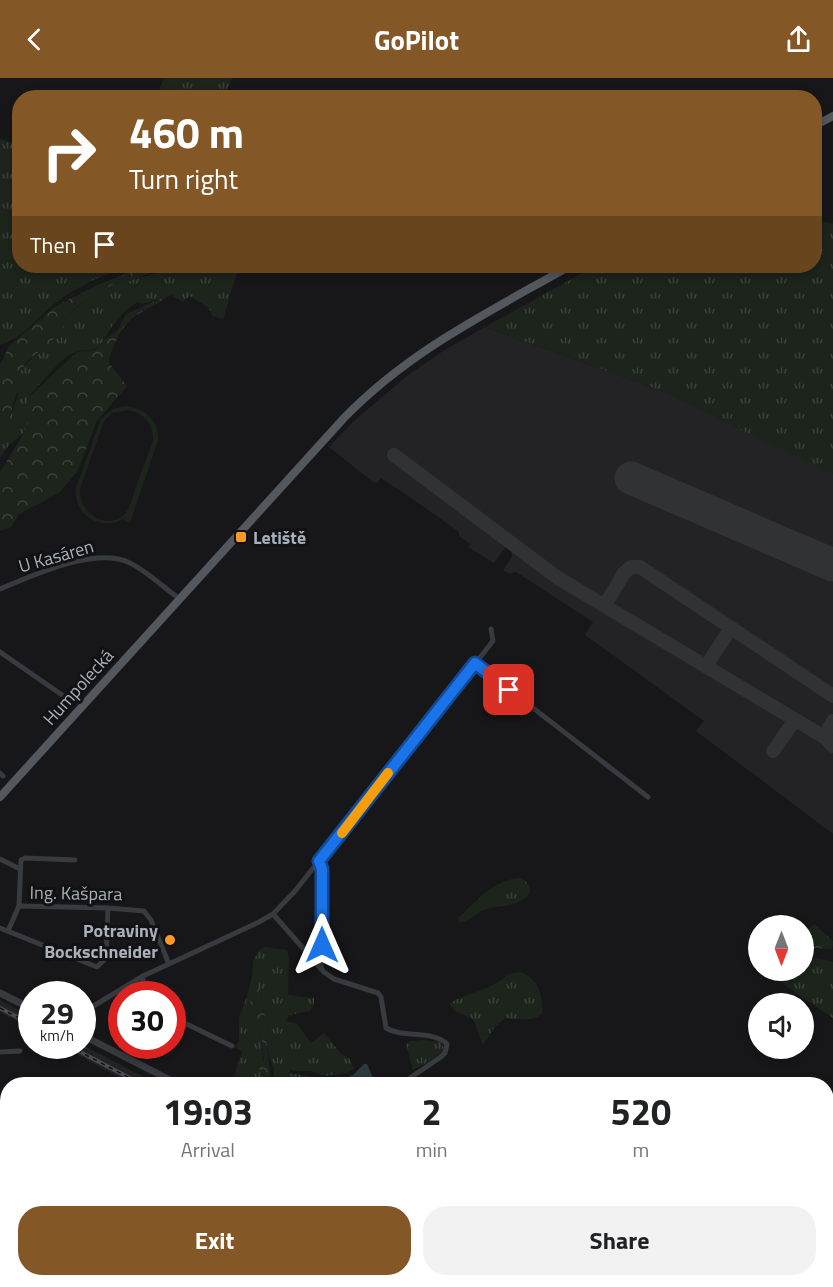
<!DOCTYPE html>
<html lang="en">
<head>
<meta charset="utf-8">
<style>
	:root { --surface:#fff; --page:#f2f2f2; --text:#202124; --muted:#757577; --accent:#845726 }
	body { margin:0; font-family:"Titillium Web",sans-serif; background:var(--page); color:var(--text); height:100vh; display:flex; flex-direction:column; font-size:22px; white-space:nowrap }
	* { box-sizing:border-box; margin:0 }
	p { font-size:20px; color:var(--muted) }
	.icon { flex:none; width:33px; height:33px; fill:none; stroke:currentColor; stroke-width:2; stroke-linecap:round; stroke-linejoin:round }
	.map { position:relative; flex:1; overflow:hidden }
	.drawer { position:absolute; left:0px; top:999px; width:834px; height:210px; display:flex; flex-direction:column; background:var(--surface); border-radius:24px 24px 0 0; box-shadow:0 3px 9px #0003 }
	.drawer>* { flex:none }
	.banner { position:absolute; left:12px; top:12px; width:810px; height:183px; border-radius:24px; box-shadow:0 3px 9px #0003; background:#845726; color:#fff; overflow:hidden }
	.needle { width:39px; rotate:180deg }
	.buttons { position:absolute; left:748px; top:837px; display:grid; gap:12px }
	.buttons a { display:grid; place-items:center; width:66px; height:66px; border-radius:50%; background:var(--surface); box-shadow:0 3px 9px #0003; font-size:30px }
	.speed { position:absolute; left:18px; top:903px; display:flex; gap:12px; font-size:30px; font-weight:700; text-align:center }
	.speed>* { display:grid; place-content:center; width:78px; height:78px; border-radius:50%; background:var(--surface); box-shadow:0 3px 9px #0003; line-height:1 }
	.speed small { font-size:15px; font-weight:400 }
	.speed .limit { border:9px solid #d22; background:#fff; color:#111 }
	.pin { position:absolute; display:grid; place-items:center; width:51px; height:51px; color:#fff; margin:-26px; border-radius:12px; box-shadow:0 3px 9px #0006 }
	.me { position:absolute; width:66px; margin:-33px; rotate:0deg; stroke-linejoin:round; filter:drop-shadow(0 0 4px #0008) }
	.turn { display:flex; align-items:center; gap:21px; height:126px; padding:0 18px; font-size:27px }
	.turn .icon { width:78px; height:78px; stroke-width:2.5 }
	.turn b { display:block; font-size:42px; line-height:51px }
	.then { display:flex; align-items:center; height:57px; padding:0 18px; background:#0003; gap:12px; font-size:22px }
	.eta { display:flex; justify-content:space-evenly; align-items:center; height:102px; text-align:center }
	.eta b { font-size:36px; font-weight:700; line-height:42px }
	.button { display:flex; gap:12px; margin-top:auto; padding:12px 18px }
	.button a { flex:1; height:69px; border-radius:24px; background:var(--accent); color:#fff; font-size:24px; font-weight:700; line-height:69px; text-align:center }
	.button a+a { background:var(--page); color:var(--text) }
	header { display:flex; justify-content:space-between; align-items:center; height:78px; padding:0 18px; background:var(--accent); color:#fff; font-size:27px; font-weight:700 }
	.map>svg:first-child { display:block }
	.built { fill:#232326 }
	.grass { fill:url(#grass-tufts) }
	.forest { fill:url(#forest-crowns) }
	.pitch { fill:#1c241c; fill-rule:evenodd }
	.water { fill:#2c393e }
	.lines { fill:none; stroke-linecap:round; stroke-linejoin:round }
	.taxiway { stroke:#303236; stroke-width:14 }
	.runway { stroke:#303236; stroke-width:33 }
	.minor { stroke:#373a3e; stroke-width:5 }
	.tertiary { stroke:#373a3e; stroke-width:7 }
	.primary { stroke:#53575e; stroke-width:8 }
	.rail-casing { stroke:#4a4e53; stroke-width:4 }
	.rail { stroke:#121214; stroke-width:1.5; stroke-dasharray:4.5; stroke-linecap:butt }
	.route-casing { stroke:#114b97; stroke-width:15 }
	.route { stroke:#1a73e8; stroke-width:10 }
	.slow { stroke:#f59e0b; stroke-width:10 }
	.poi-dot { fill:#ff9829; stroke:#121214; stroke-width:2 }
	.labels { text-anchor:middle; dominant-baseline:central; stroke-width:6; stroke-linejoin:round; paint-order:stroke }
	.poi-label { font-size:18px; font-weight:bold; fill:#a8b0ba; stroke:#121214; text-anchor:start }
	.street-label { font-size:18px; fill:#a8b0ba; stroke:#121214 }
</style>
</head>
<body>
<header><svg class="icon" aria-label="back" viewBox="0 0 24 24"><path d="M15 5l-7 7 7 7"/></svg>GoPilot<svg class="icon" aria-label="share" viewBox="0 0 24 24"><path d="M12 15V3M7 8l5-5 5 5M5 13v7h14v-7"/></svg></header>
<div class="map">
<svg width="833" height="1209" viewBox="0 0 833 1209">
	<defs>
		<pattern id="grass-tufts" width="24" height="20" patternUnits="userSpaceOnUse" patternTransform="scale(1.5)"><rect width="24" height="20" fill="#1c241c"/><path d="M3 7l-1-3M5 7V3M7 7l1-3M15 17l-1-3M17 17v-4M19 17l1-3" fill="none" stroke="#3a413b"/></pattern>
		<pattern id="forest-crowns" width="20" height="18" patternUnits="userSpaceOnUse" patternTransform="scale(1.5)"><rect width="20" height="18" fill="#1c241c"/><path d="M2 6a3 3 0 1 1 6 0M12 15a3 3 0 1 1 6 0" fill="none" stroke="#3a413b"/></pattern>
	</defs>
	<rect width="100%" height="100%" fill="#171719"/>
	<!-- built -->
	<g class="built">
		<polygon points="485,249 665,314 833,396 833,756 696,653 704,643 585,557 593,544 516,494 509,496 503,492 512,479 511,472 509,469 506,468 494,485 468,469 470,466 459,458 459,454 414,422 381,400 377,405 373,404 329,369 354,343 408,297 443,273"/>
		<polygon points="0,922 31,939 31,951 0,934"/>
		<polygon points="82,967 83,967 157,1006 132,1006 61,968"/>
	</g>
	<!-- grass -->
	<g class="grass">
		<polygon points="164,0 232,0 224,19 156,19"/>
		<path d="M0 61 19 67 20 188H131C107 195 80 207 59 222 39 237 25 259 0 267Z"/>
		<polygon points="815,139 819,140 822,146 825,144 833,146 833,397 665,314 485,249 595,188 814,188"/>
		<path d="M169 188H239L223 241 212 238 209 230 190 218 182 224 172 217 142 226 138 224C119 234 110 252 99 269 92 274 83 271 75 274 58 282 43 304 29 318L27 345 24 355 9 367 0 380V354L9 341 19 316 15 311V302L21 291 64 249V241C79 228 96 212 115 206 133 200 153 199 169 188Z"/>
		<path d="M519 800C526 802 529 806 530 813 521 832 497 825 481 833 473 837 469 845 460 844L458 840C477 823 491 803 519 800Z"/>
		<polygon points="265,869 287,872 289,882 288,917 314,920 314,927 310,933 289,937 287,943 297,946 311,965 324,955 342,977 349,980 354,990 346,995 324,998 311,993 296,993 290,991 289,995 321,1000 327,1004 328,1006 273,1006 274,991 269,979 266,961 268,945 261,926 261,917 252,899 253,883 259,872"/>
		<polygon points="804,877 833,884 833,940 774,900 779,893 804,892"/>
		<path d="M520 894C538 900 544 918 542 936 532 944 517 941 505 940L494 950 483 967 473 941 455 933 449 926C463 916 480 914 495 906 504 901 508 894 520 894Z"/>
		<path d="M247 918 250 922C257 947 267 970 261 996L265 1000 263 1006H231L242 974 235 969 239 962V940Z"/>
		<polygon points="424,962 441,964 445,973 440,978 413,992 406,966 411,963"/>
		<polygon points="114,1202 289,1202 294,1209 131,1209"/>
		<polygon points="326,1202 419,1202 421,1209 332,1209"/>
	</g>
	<!-- forest -->
	<g class="forest">
		<polygon points="146,188 167,188 130,203 114,206 97,215 79,227 64,241 64,249 48,267 27,283 15,302 15,311 17,314 8,344 0,354 0,287 9,268 56,228 97,207"/>
		<path d="M169 217C145 237 131 231 116 263 113 271 109 277 109 285L127 308 97 343 77 394 59 415 19 436 11 449 0 453V394L24 355 27 345 28 320 77 274 95 272 99 269 104 262 118 252 126 236Z"/>
		<path d="M814 846 833 863 832 871 813 870 804 872C804 864 807 851 814 846Z"/>
		<polygon points="252,899 260,911 261,926 268,945 266,961 271,1002 269,1006 263,1006 265,1000 259,991 264,982 262,964 250,922 247,918"/>
		<polygon points="0,1051 7,1055 7,1097 1,1159 7,1167 8,1181 0,1185"/>
	</g>
	<!-- pitch -->
	<path class="pitch" d="M124 328C143 329 160 342 158 362L130 445 124 443V441C101 453 73 438 76 410L101 341 113 331ZM128 332C144 335 154 346 153 363 147 379 141 395 135 411 133 418 131 427 127 433 113 455 77 437 80 411L104 343 112 335Z"/>
	<!-- water -->
	<path class="water" d="M364 986H367L374 1002C362 1007 349 1007 335 1006L340 1002 353 997Z"/>
	<g class="lines">
		<!-- taxiway -->
		<g class="taxiway">
			<polyline points="394,377 558,500 824,659 833,668"/>
			<polyline points="605,527 624,495 631,489 640,489 833,618"/>
			<polyline points="706,588 731,550"/>
			<polyline points="824,659 833,643"/>
			<polyline points="773,673 795,642"/>
		</g>
		<!-- runway -->
		<polyline class="runway" points="631,400 833,487"/>
		<!-- minor -->
		<g class="minor">
			<path d="M0 511C34 497 96 468 130 485 148 494 164 510 180 521"/>
			<polyline points="0,574 65,619"/>
			<polyline points="475,585 648,719"/>
			<polyline points="0,695 3,698"/>
			<polyline points="0,781 20,791"/>
			<polyline points="319,783 322,791 321,891"/>
			<polyline points="19,828 108,830 144,833 151,842 169,886"/>
			<path d="M273 836 324 894 334 901 378 915 381 919 386 950C404 961 431 951 447 966L445 975 441 979 401 1006"/>
			<polyline points="0,850 97,889 106,880 108,830"/>
			<polyline points="8,853 19,828 21,782 25,780 75,782"/>
			<polyline points="141,916 143,909 143,898"/>
			<polyline points="82,935 143,898 259,844 273,836 295,813 493,563 491,551"/>
			<polyline points="172,939 232,968"/>
			<polyline points="0,974 20,973"/>
			<polyline points="826,1155 833,1150"/>
		</g>
		<!-- tertiary -->
		<g class="tertiary">
			<polyline points="0,915 32,931"/>
			<polyline points="82,957 178,1006"/>
			<polyline points="826,1086 833,1080"/>
			<polyline points="826,1184 833,1189"/>
		</g>
		<!-- primary -->
		<g class="primary">
			<polyline points="814,48 833,38"/>
			<path d="M0 719 344 340C410 272 489 234 570 188"/>
		</g>
		<!-- rail casing -->
		<g class="rail-casing">
			<g id="rail">
				<polyline points="0,930 32,947"/>
				<polyline points="69,968 141,1006"/>
				<polyline points="438,1202 445,1209"/>
			</g>
		</g>
		<!-- rail -->
		<use href="#rail" class="rail"/>
	</g>
	<g class="lines">
		<!-- route casing -->
		<g class="route-casing">
			<polyline id="route" points="322,867 322,791 319,783 475,585 509,612"/>
		</g>
		<!-- route -->
		<use href="#route" class="route"/>
		<!-- slow -->
		<polyline class="slow" points="342,755 388,695"/>
	</g>
	<!-- markers -->
	<g class="poi-dot">
		<rect x="235" y="453" width="12" height="12" rx="3"/>
		<circle cx="170" cy="862" r="6"/>
	</g>
	<g class="labels">
		<!-- poi labels -->
		<g class="poi-label">
			<text x="253" y="459">Letiště</text>
			<text x="158" y="852" text-anchor="end">Potraviny<tspan x="158" dy="21">Bockschneider</tspan></text>
		</g>
		<!-- street labels -->
		<g class="street-label">
			<text transform="translate(56 478) rotate(-16)">U Kasáren</text>
			<text transform="translate(78 609) rotate(-48)">Humpolecká</text>
			<text transform="translate(76 815) rotate(1)">Ing. Kašpara</text>
		</g>
	</g>
</svg>
<div class="buttons">
<a><svg class="needle" viewBox="-14 -14 28 28"><path d="M0-13l5 13h-10z" fill="#e53935"/><path d="M0 13l5-13h-10z" fill="#757577"/></svg></a>
<a><svg class="icon" aria-label="sound" viewBox="0 0 24 24"><path d="M4 9h4l5-4v14l-5-4H4zM17 9q2 3 0 6"/></svg></a>
</div>
<div class="speed"><div>29<small>km/h</small></div><div class="limit">30</div></div>
<div class="pin" style="left:509px;top:612px;background:#d93025"><svg class="icon" aria-label="arrive" viewBox="0 0 24 24"><path d="M6 21V4h12l-3 4 3 4H6"/></svg></div>
<svg class="me" style="left:322px;top:867px" viewBox="-20 -20 40 40"><path d="M0-17L14 15 0 8-14 15z" fill="#1a73e8" stroke="#fff" stroke-width="4"/></svg>
<div class="banner">
<div class="turn"><svg class="icon" aria-label="right" viewBox="0 0 24 24"><path d="M7 20v-9h11M14 6l5 5-5 5"/></svg><div><b>460 m</b>Turn right</div></div>
<div class="then">Then<svg class="icon" aria-label="arrive" viewBox="0 0 24 24"><path d="M6 21V4h12l-3 4 3 4H6"/></svg></div>
</div>
<section class="drawer">
<div class="eta">
<div><b>19:03</b><p>Arrival</p></div>
<div><b>2</b><p>min</p></div>
<div><b>520</b><p>m</p></div>
</div>
<div class="button"><a>Exit</a><a>Share</a></div>
</section>
</div>
</body>
</html>
